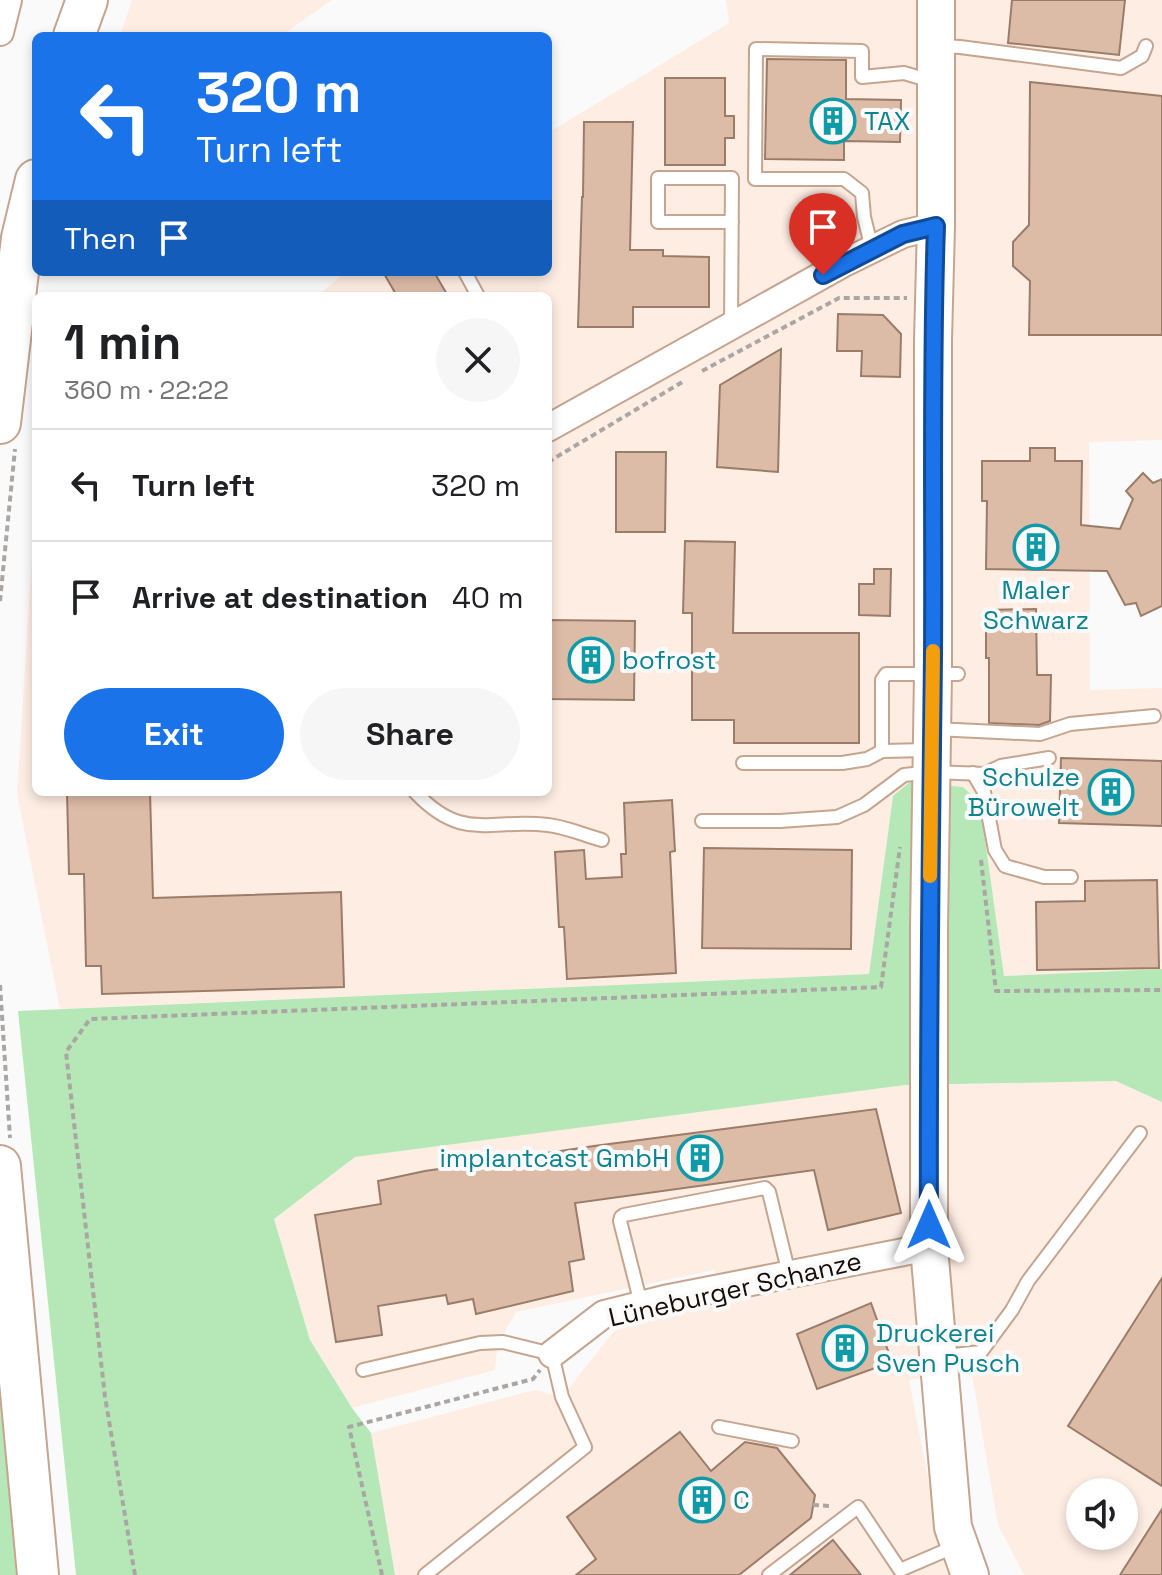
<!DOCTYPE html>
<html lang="en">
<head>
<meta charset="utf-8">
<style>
	:root { --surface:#fff; --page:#f6f6f6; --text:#202124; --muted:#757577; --line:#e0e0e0; --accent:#1a73e8 }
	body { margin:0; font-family:"Space Grotesk",sans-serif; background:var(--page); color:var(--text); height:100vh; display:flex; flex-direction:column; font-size:30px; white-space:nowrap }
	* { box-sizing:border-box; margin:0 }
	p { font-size:26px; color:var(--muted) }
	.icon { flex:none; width:44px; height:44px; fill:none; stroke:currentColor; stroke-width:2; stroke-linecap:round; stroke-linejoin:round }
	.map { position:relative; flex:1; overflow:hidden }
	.panel { position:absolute; left:32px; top:292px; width:520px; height:504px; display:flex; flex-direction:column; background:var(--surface); border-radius:12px; box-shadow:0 4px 12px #0003 }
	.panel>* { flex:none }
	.hud { position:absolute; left:32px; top:32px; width:520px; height:244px; border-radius:12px; box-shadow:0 4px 12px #0003; background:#1a73e8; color:#fff; overflow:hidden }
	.tools { position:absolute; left:1066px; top:1478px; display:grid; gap:16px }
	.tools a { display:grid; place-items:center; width:72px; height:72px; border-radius:50%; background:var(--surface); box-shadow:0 4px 12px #0003; font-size:40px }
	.pin { position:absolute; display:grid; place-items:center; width:68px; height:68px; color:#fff; margin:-82px -34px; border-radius:50% 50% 50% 0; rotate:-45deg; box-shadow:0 0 8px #0007 }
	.pin .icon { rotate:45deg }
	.me { position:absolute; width:88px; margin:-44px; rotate:0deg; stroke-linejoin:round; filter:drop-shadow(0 0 6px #0008) }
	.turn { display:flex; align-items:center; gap:28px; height:168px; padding:0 32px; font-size:36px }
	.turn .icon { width:104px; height:104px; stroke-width:2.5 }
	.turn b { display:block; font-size:56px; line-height:68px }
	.then { display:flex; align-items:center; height:76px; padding:0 32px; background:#0003; gap:16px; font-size:30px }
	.round { display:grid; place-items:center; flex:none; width:84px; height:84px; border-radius:42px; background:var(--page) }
	.headline { display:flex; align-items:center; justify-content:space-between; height:136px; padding:0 32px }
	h1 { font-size:48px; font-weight:800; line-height:60px }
	.primary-button { display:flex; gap:16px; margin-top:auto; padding:16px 32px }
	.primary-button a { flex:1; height:92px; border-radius:48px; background:var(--accent); color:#fff; font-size:32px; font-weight:800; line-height:92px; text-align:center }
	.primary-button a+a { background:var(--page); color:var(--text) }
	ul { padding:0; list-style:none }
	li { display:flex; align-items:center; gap:24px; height:112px; padding:0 32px; border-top:2px solid var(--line) }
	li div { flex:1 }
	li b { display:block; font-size:30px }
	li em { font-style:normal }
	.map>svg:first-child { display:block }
	.built { fill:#feede3; fill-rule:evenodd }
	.green { fill:#b5e8b6 }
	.building { fill:#ddbca7; stroke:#9a7c68; stroke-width:2 }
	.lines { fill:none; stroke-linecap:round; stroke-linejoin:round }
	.lane-casing { stroke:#c5a590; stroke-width:16 }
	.street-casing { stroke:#c5a590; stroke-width:30 }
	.secondary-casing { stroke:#c5a590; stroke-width:40 }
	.primary-casing { stroke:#c5a590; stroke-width:44 }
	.path { stroke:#aaa6a4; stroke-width:4; stroke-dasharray:6 4; stroke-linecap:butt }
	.lane { stroke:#fff; stroke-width:12 }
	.street { stroke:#fff; stroke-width:26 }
	.secondary { stroke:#fff; stroke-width:36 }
	.primary { stroke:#fff; stroke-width:40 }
	.route-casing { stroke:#114b97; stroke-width:20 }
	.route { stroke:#1a73e8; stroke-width:14 }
	.slow { stroke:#f59e0b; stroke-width:14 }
	.labels { text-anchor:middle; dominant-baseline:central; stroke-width:8; stroke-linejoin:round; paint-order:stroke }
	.culture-label { font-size:26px; fill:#0d838f; stroke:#fafafa; text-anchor:start }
	.street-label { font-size:26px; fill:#160b05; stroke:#fafafa }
</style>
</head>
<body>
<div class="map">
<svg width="1162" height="1575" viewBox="0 0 1162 1575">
	<rect width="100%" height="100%" fill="#fafafa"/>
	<!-- built -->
	<g class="built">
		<polygon points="132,0 332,0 281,36 120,36"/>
		<polygon points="726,0 1162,0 1162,440 1089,442 1090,690 1162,688 1162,969 1004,976 980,803 893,797 869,974 60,1009 17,794 36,494 36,792 548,792 548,296 317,296 346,272 548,272 548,133 729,23"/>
		<path d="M1116 1081 1162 1102V1575H1024L998 1525 971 1369 909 1380 946 1570 949 1575H395L371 1433 535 1390 562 1397 614 1331 722 1297 714 1270 516 1312 498 1343 495 1370 352 1408 310 1340 274 1219 355 1157 905 1085ZM1080 1492H1124V1536H1080Z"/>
	</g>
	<!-- green -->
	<g class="green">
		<polygon points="910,782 963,787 980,803 1004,976 1162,969 1162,1102 1116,1081 905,1085 355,1157 274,1219 310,1340 352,1408 371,1433 395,1575 76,1575 18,1011 869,974 893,796"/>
		<polygon points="0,1363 16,1575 0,1575"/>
	</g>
	<!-- building -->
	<g class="building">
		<polygon points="1012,0 1125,0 1119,55 1008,43"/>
		<polygon points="767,59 846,60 846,99 901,100 900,142 844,141 844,160 765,159"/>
		<polygon points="665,78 725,78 725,116 734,116 734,138 725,138 725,165 665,165"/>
		<polygon points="1030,82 1162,96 1162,335 1029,335 1030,281 1013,266 1013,242 1029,225"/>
		<polygon points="584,122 633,122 630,250 663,250 663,256 709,257 709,307 633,307 633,327 578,327 582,197 583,197"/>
		<polygon points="383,272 434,272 448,296 397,296"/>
		<polygon points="838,314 883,315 901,334 900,377 861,376 862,351 837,351"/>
		<polygon points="781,349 778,472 717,467 720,385"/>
		<polygon points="1030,448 1055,448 1055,461 1082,461 1081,525 1120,529 1133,499 1126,491 1143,473 1153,483 1162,479 1162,606 1141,616 1136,603 1125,605 1107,571 986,569 987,501 982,501 982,461 1030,461"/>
		<polygon points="616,452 666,452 665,532 616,532"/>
		<polygon points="685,541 735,542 733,633 859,633 859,743 734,743 734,720 692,720 692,613 683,613"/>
		<polygon points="874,569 891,569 890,616 859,615 859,584 874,584"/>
		<polygon points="1036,609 1037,675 1051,675 1050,721 1039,725 989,723 989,658 986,658 986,610"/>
		<polygon points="548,620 635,621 634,700 548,699"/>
		<polygon points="1061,758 1162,761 1162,826 1059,823"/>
		<polygon points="67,792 150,792 153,898 341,892 344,987 102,994 101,966 86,966 84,874 69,874"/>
		<polygon points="672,800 675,851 670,852 676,973 567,979 564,927 559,927 555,852 584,850 586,879 622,877 621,854 626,854 624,803"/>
		<polygon points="704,848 852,850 851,949 702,948"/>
		<polygon points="1157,880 1159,968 1037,970 1036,902 1085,901 1085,881"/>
		<polygon points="876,1109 901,1213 828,1230 814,1170 575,1203 584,1259 569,1262 573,1291 476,1314 473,1299 448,1304 446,1295 378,1306 382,1335 336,1342 315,1215 381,1204 378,1181 425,1171 594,1146"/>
		<polygon points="1162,1278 1162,1486 1068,1426"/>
		<polygon points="871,1303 892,1362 817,1389 797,1334"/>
		<polygon points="680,1432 711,1471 745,1442 777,1448 815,1495 811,1518 739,1575 576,1575 596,1559 567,1517"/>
		<polygon points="1162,1509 1162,1575 1120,1575"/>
		<polygon points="833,1540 861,1575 790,1575"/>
	</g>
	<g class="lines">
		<!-- lane casing -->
		<g class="lane-casing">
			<g id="lane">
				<polyline points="940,46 960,47 1121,68 1142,56 1146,46"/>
				<polyline points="872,249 864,217 862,193 844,179 755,179 756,49 862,51 862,77 904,73 931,81"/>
				<polyline points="465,272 478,296"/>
				<polyline points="731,327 732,178 658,178 658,222 732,222"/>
				<polyline points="935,729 1040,734 1070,724 1154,716"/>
				<polyline points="882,751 882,680 886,674 958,674"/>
				<polyline points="743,763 842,763 867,759 882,751 928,750"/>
				<polyline points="973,773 984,792 995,850 1005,866 1044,877 1071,877"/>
				<path d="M415 792C463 843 490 818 548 825 566 827 584 835 602 840"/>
				<polyline points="702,821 780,821 837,817 864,805 904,775 932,772 984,774 1001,766 1049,758"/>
				<polyline points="641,1304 620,1221 621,1217 624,1215 765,1188 769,1192 789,1274"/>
				<polyline points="944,1356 981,1352 1012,1310 1028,1281 1140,1133"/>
				<polyline points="363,1370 480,1343 503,1342 552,1354 562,1397 585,1447 425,1575"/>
				<polyline points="719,1427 792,1441"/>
				<polyline points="769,1575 858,1507 900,1570 956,1546"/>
			</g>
		</g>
		<!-- street casing -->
		<g class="street-casing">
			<g id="street">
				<polyline points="0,32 8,0"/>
				<polyline points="548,428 846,262 903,234 936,226"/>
				<polyline points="552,1354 604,1314 664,1299 929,1247"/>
			</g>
		</g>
		<!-- secondary casing -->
		<g class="secondary-casing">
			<polyline id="secondary" points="936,0 936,226 933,340 933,673 929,928 929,1247 953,1527 970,1575"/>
		</g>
		<!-- primary casing -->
		<g class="primary-casing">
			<g id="primary">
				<polyline points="74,36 87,0"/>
				<polyline points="0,423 22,238 36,180"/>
				<polyline points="0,1166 38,1575"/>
			</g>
		</g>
		<!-- path -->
		<g class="path">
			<polyline points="702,371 839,298 907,298"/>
			<polyline points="548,462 684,381"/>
			<polyline points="0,601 15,449"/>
			<polyline points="981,860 996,991 1162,990"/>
			<polyline points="0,985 10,1138"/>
			<polyline points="813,1505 831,1506"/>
			<polyline points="135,1575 105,1397 66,1052 90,1019 881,987 900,847"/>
			<polyline points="382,1575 349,1427 533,1379 540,1370"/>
		</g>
		<!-- lane -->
		<use href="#lane" class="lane"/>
		<!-- street -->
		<use href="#street" class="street"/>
		<!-- secondary -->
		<use href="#secondary" class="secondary"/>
		<!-- primary -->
		<use href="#primary" class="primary"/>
	</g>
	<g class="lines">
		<!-- route casing -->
		<g class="route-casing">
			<path id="route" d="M823 275 903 234 936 226C931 370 934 513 933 656 931 846 928 1035 929 1225"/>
		</g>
		<!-- route -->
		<use href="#route" class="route"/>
		<!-- slow -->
		<polyline class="slow" points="930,876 933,651"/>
	</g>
	<!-- icons -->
	<defs>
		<g id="building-ring" transform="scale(2.3)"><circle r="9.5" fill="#fafafa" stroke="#0f9aa8" stroke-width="1.5"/><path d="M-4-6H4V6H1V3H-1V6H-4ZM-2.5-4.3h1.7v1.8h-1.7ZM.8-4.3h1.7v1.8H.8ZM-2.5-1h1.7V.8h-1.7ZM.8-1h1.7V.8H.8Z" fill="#0f9aa8"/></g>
	</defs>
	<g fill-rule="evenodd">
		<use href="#building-ring" x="833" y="121"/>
		<use href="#building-ring" x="1036" y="547"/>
		<use href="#building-ring" x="591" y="660"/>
		<use href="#building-ring" x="1111" y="792"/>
		<use href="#building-ring" x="700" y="1158"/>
		<use href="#building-ring" x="845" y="1348"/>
		<use href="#building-ring" x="702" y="1500"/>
	</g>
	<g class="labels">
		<!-- culture labels -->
		<g class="culture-label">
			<text x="864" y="121">TAX</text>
			<text x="1036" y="590" text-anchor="middle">Maler<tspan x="1036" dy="30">Schwarz</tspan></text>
			<text x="622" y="660">bofrost</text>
			<text x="1080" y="777" text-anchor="end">Schulze<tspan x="1080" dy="30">Bürowelt</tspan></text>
			<text x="669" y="1158" text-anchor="end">implantcast GmbH</text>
			<text x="876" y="1333">Druckerei<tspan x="876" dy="30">Sven Pusch</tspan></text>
			<text x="733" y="1500">C</text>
		</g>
		<!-- street labels -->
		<g class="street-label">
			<text transform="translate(735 1289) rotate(-13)">Lüneburger Schanze</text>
		</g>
	</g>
</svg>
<div class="tools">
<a><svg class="icon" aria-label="sound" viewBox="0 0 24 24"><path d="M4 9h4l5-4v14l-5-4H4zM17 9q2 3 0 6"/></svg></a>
</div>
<div class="pin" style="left:823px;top:275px;background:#d93025"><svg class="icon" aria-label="arrive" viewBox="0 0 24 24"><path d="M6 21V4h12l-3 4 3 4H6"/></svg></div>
<svg class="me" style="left:929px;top:1225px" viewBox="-20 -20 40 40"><path d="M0-17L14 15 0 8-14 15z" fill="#1a73e8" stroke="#fff" stroke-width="4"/></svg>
<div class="hud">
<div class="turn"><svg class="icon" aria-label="left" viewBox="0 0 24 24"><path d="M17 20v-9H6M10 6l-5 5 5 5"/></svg><div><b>320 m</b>Turn left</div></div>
<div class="then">Then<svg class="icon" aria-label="arrive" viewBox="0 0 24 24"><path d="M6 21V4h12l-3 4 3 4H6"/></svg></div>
</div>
<section class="panel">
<div class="headline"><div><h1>1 min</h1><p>360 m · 22:22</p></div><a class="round"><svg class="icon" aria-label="close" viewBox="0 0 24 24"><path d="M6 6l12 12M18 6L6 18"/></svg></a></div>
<ul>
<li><svg class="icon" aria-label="left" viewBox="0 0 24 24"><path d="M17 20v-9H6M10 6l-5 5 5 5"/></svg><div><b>Turn left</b></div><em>320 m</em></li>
<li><svg class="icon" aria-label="arrive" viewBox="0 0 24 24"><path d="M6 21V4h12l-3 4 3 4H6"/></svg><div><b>Arrive at destination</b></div><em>40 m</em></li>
</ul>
<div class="primary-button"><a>Exit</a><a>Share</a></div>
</section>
</div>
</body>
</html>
